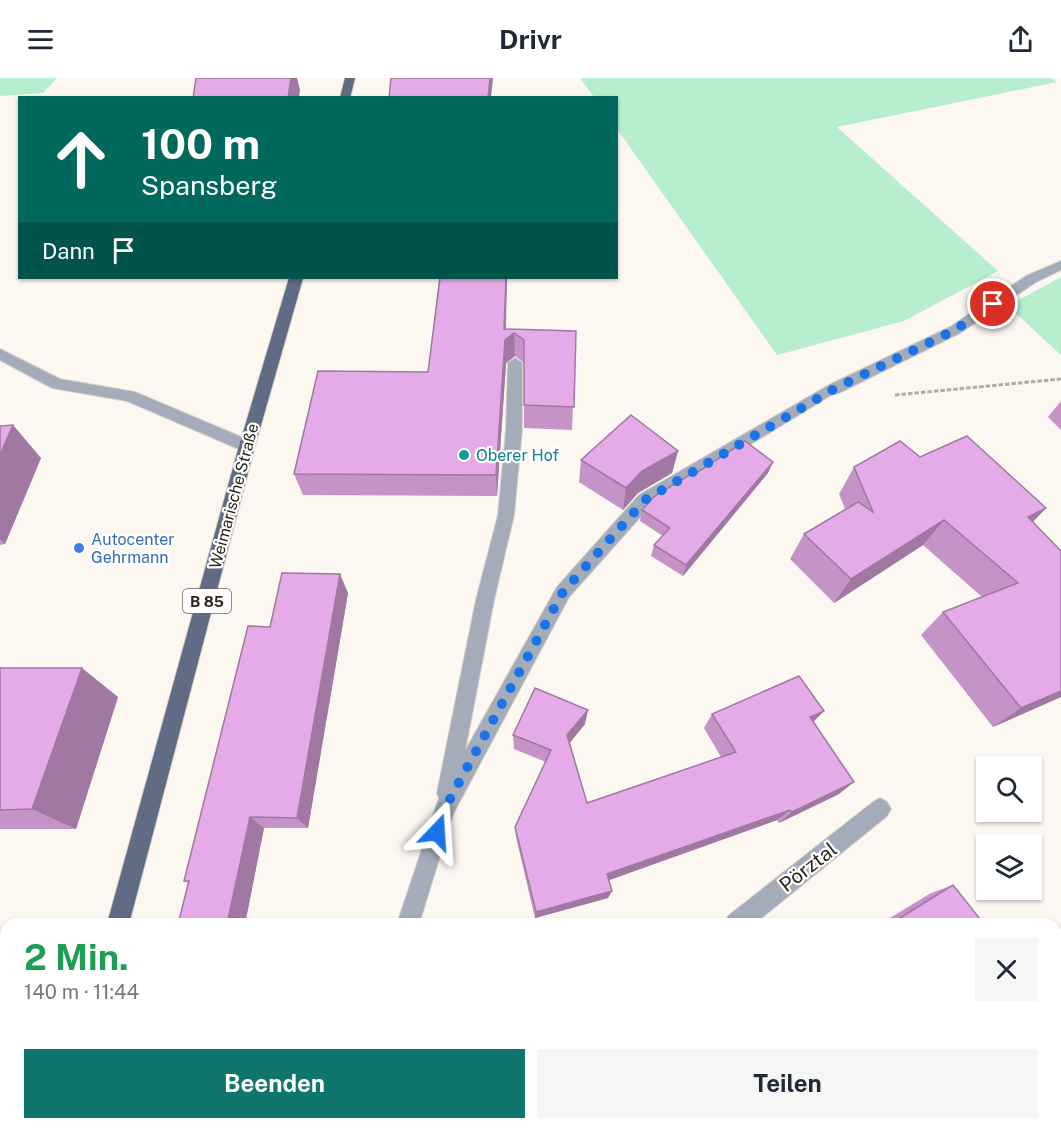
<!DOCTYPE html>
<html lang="de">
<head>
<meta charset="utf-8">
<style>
	:root { --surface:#fff; --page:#f6f6f7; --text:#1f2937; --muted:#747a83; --accent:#0f766e }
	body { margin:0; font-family:"Public Sans",sans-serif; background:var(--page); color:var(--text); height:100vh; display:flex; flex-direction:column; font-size:22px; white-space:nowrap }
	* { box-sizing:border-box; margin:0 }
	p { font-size:20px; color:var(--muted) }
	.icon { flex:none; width:33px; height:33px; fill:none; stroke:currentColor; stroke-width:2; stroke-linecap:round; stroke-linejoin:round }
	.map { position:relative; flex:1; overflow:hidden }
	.drawer { position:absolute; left:0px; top:840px; width:1062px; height:212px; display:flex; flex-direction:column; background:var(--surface); border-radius:18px 18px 0 0; box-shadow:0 2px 4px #0004 }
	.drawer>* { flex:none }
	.hud { position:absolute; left:18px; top:18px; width:600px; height:183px; border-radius:0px; box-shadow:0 2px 4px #0004; background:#00695c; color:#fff; overflow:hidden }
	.controls { position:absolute; left:976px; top:678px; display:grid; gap:12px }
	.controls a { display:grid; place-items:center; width:66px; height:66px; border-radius:0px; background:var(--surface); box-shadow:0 2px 4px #0004; font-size:30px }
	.pin { position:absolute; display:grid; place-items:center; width:51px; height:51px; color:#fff; margin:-26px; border:3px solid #fff; border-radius:50%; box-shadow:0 2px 6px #0007 }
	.me { position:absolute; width:66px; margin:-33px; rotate:20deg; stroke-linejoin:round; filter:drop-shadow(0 0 4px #0008) }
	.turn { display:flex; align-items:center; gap:21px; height:126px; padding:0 24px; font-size:27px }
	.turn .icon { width:78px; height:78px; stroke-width:2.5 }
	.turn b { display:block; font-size:42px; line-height:51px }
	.then { display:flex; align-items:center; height:57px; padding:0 24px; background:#0003; gap:12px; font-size:22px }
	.round { display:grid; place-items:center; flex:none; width:63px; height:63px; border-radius:0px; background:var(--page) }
	.headline { display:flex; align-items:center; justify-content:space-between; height:102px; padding:0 24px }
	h1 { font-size:36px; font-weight:700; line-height:45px; color:#1e9e55 }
	.primary-button { display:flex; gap:12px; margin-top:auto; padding:12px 24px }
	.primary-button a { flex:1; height:69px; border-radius:0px; background:var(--accent); color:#fff; font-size:24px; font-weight:700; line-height:69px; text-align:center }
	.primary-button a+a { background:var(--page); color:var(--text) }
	header { display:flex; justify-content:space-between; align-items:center; height:78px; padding:0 24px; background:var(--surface); font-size:27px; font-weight:700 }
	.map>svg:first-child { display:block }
	.green { fill:#b7eecd }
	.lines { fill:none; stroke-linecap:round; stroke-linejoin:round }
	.lane-casing { stroke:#d6d1ca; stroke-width:2 }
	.street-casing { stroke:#d6d1ca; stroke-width:2 }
	.primary-casing { stroke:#d6d1ca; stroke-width:2 }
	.path { stroke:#b2aca4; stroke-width:3; stroke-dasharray:4.5 2; stroke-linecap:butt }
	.lane { fill:#a4acb9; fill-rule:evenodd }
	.street { fill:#a4acb9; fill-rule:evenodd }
	.primary { fill:#5f6c83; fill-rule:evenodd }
	.wall { fill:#c593c8 }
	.shaded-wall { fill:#a078a2 }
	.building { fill:#e5abe8; stroke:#a078a2; stroke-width:1.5 }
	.route { stroke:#1a73e8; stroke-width:10; stroke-dasharray:0 18 }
	.culture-dot { fill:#0f9aa8; stroke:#fff; stroke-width:2 }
	.shop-dot { fill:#3f7fe0; stroke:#fff; stroke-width:2 }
	.labels { text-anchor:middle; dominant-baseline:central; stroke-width:4.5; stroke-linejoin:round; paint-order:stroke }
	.shield { fill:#fff; stroke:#6a655d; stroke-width:1.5 }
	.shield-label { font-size:15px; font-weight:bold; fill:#2a2318 }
	.culture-label { font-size:16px; fill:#0d838f; stroke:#fff; text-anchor:start }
	.street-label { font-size:16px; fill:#2a2318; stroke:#fff }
	.shop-label { font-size:16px; fill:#366cbe; stroke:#fff; text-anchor:start }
	.near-street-label { font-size:20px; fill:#2a2318; stroke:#fff }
</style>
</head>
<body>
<header><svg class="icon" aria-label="menu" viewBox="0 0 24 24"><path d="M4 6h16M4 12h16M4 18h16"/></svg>Drivr<svg class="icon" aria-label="share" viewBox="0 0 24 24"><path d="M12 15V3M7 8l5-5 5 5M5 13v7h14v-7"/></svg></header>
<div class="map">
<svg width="1061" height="1051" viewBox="0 0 1061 1051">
	<rect width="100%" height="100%" fill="#fcf7f1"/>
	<!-- green -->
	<g class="green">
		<polygon points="0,0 57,0 43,15 0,18"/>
		<polygon points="580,0 1051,0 1057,4 837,49 998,193 904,243 777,277 617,51 616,20 594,19"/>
		<polygon points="1061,199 1061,277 1008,228"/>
		<polygon points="1061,942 1061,1051 948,1051 954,1046 1056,1046 1056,947"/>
	</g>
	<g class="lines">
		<!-- lane casing -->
		<g class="lane-casing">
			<g id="lane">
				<polygon points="1061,183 1061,192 1036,204 960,255 839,315 834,316 827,311 829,307 950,249 1026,198"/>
				<polygon points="0,271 60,301 135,314 253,364 255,368 253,372 241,372 127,323 52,310 0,282"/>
				<polygon points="1061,899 1061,925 1056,927 1056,901"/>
				<polygon points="891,1046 920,1046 918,1051 889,1051"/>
			</g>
		</g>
		<!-- street casing -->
		<g class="street-casing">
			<g id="street">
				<polygon points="515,280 522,285 522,352 514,437 494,522 465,673 557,509 639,417 829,307 834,306 841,311 651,427 569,519 453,736 419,846 397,846 439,720 437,715 476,522 498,437 506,352 508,285"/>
				<polygon points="880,720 887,724 891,731 887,738 754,846 725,846 728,838 873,724"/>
				<polygon points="333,1046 359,1046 358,1051 332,1051"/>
				<polygon points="467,1046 498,1046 496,1051 465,1051"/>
			</g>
		</g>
		<!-- primary casing -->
		<g class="primary-casing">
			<g id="primary">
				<polygon points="345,0 355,0 350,20 340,20"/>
				<polygon points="289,200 303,200 255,368 129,846 107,846 239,368"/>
				<polygon points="50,1046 76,1046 75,1051 49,1051"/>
			</g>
		</g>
		<!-- path -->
		<polyline class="path" points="895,317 1061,301"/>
		<!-- lane -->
		<use href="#lane" class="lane"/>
		<!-- street -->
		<use href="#street" class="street"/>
		<!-- primary -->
		<use href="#primary" class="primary"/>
	</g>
	<!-- wall -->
	<g class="wall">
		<polygon points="354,200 507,200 506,251 576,253 572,352 524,350 524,285 515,278 506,285 497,418 303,417 294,396 428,294 439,201 355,201"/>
		<polygon points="1061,323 1061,352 1048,339"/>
		<polygon points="0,348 41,380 5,466 0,467"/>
		<polygon points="678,373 672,395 638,415 623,432 579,404 581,382"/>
		<polygon points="920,379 1046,430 1033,444 1061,619 993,649 921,557 943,534 982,519 923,467 834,525 790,481 804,456 845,431 839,416 854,389"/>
		<polygon points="768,395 683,498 651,478 654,467 663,458 640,443 642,432 692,398"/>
		<polygon points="348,515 308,750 264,750 245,846 178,846 188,805 184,803 270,549"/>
		<polygon points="0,590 118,619 76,751 0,751"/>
		<polygon points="824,633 813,644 839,716 779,745 777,742 609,802 612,813 608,820 535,840 516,759 515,749 546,684 514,671 513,657 585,646 570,665 587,725 721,679 704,650 712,636"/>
		<polygon points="953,807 984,846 880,846 931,815"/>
	</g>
	<!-- shaded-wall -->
	<g class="shaded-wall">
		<polygon points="291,0 297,0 300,12 299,20 288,20"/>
		<polygon points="490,0 493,0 491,20 488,20"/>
		<polygon points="506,200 507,200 505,262 514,255 515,278 506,285 497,418 496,397"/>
		<polygon points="13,347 41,380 5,466 0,461 0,377"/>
		<polygon points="678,373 672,395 638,415 623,432 626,410 642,393"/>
		<polygon points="773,384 768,395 683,498 686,487"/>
		<polygon points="1046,430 1021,456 1028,439"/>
		<polygon points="944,442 923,467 834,525 851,501"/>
		<polygon points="340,496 348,515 308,750 297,740"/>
		<polygon points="82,590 118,619 76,751 32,731"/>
		<polygon points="1061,613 1061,619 993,649 1021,630"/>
		<polygon points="588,632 585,646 565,670 567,657"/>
		<polygon points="824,633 810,647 810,639"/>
		<polygon points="854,704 839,716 779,745 792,734"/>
		<polygon points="790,732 777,742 604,804 607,796"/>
		<polygon points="250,739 264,750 245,846 227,846"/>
		<polygon points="612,813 608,820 535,840 536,834"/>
		<polygon points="233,1046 250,1046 249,1051 232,1051"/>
	</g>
	<!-- building -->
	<g class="building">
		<polygon points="196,0 291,0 288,20 193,20"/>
		<polygon points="391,0 490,0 488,20 389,20"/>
		<polygon points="440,200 506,200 504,251 576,253 574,329 524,327 524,262 514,255 505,262 496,397 294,396 318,293 428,294"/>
		<polygon points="631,337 678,373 642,393 626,410 581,382"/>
		<polygon points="13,347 0,377 0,348"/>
		<polygon points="967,358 1046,430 1028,439 1061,473 1061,613 1021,630 943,534 1018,505 944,442 851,501 804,456 858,424 873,434 854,389 900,363 920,379"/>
		<polygon points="745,363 773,384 686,487 654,467 670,450 642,432 655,418 691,396 692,398"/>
		<polygon points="282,495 340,496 297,740 250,739 227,846 178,846 189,803 184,803 248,548 270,549"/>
		<polygon points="0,590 82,590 32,731 0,732"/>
		<polygon points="799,598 824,633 810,639 854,704 792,734 790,732 607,796 612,813 536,834 515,749 551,672 513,657 535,610 588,632 567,657 587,725 736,674 712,636"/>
		<polygon points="953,807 984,846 905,846 900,840"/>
		<polygon points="131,1046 233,1046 232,1051 129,1051"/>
		<polygon points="547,1046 663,1046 656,1051 550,1051"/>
	</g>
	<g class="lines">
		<!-- route -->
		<polyline class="route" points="437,754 444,732 563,514 645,422 834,311 955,252 993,226"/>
	</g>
	<!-- markers -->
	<circle class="culture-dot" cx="464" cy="377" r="6"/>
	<circle class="shop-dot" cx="79" cy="470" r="6"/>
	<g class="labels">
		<!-- shield labels -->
		<rect class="shield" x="183" y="511" width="48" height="24" rx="4.5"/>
		<g class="shield-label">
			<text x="207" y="523">B 85</text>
		</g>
		<!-- culture labels -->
		<g class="culture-label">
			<text x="476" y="377">Oberer Hof</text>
		</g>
		<!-- street labels -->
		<g class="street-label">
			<text transform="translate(234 418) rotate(-75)">Weimarische Straße</text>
		</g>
		<!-- shop labels -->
		<g class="shop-label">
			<text x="91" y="461">Autocenter<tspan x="91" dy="18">Gehrmann</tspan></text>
		</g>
		<!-- near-street labels -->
		<g class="near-street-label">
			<text transform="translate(808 789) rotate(-38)">Pörztal</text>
		</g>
	</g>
</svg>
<div class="controls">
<a><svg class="icon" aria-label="search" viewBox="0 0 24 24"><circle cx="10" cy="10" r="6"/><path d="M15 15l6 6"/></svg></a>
<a><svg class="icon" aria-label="layers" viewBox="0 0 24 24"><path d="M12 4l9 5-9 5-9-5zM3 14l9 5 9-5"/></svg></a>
</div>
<div class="pin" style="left:993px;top:226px;background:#d93025"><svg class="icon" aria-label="arrive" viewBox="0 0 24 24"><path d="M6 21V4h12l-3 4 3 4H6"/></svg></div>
<svg class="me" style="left:437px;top:754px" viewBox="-20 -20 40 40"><path d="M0-17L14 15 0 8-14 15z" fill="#1a73e8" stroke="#fff" stroke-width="4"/></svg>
<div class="hud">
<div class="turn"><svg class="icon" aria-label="ahead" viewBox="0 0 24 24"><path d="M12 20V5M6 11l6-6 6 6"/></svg><div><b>100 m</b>Spansberg</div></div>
<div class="then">Dann<svg class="icon" aria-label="arrive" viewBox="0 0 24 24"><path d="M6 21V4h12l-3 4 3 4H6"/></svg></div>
</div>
<section class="drawer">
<div class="headline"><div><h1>2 Min.</h1><p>140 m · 11:44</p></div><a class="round"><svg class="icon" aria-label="close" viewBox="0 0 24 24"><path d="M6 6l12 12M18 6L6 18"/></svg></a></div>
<div class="primary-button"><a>Beenden</a><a>Teilen</a></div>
</section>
</div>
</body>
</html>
